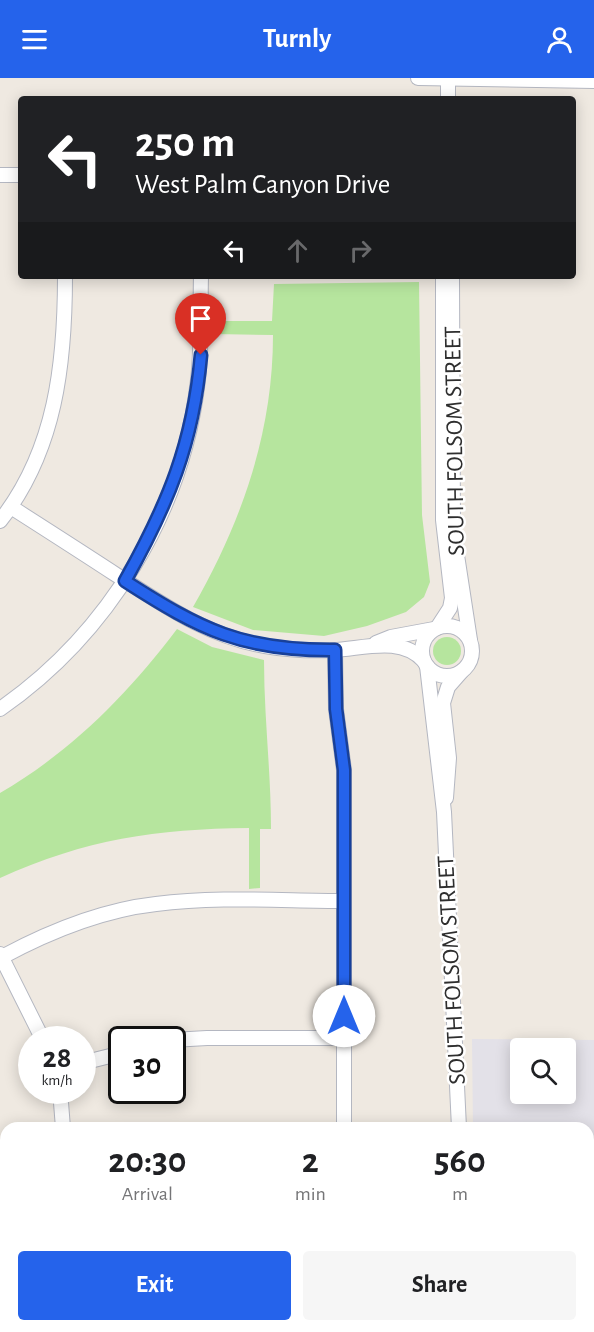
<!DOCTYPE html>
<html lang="en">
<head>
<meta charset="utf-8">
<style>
	:root { --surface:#fff; --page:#f6f6f6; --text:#202124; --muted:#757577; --accent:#2563eb }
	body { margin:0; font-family:"Alegreya Sans",sans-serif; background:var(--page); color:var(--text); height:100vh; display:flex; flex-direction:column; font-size:22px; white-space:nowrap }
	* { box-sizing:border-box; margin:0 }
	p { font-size:20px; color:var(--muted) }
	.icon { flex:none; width:33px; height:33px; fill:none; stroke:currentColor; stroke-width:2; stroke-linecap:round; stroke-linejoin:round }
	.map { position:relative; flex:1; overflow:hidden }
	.panel { position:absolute; left:0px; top:1044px; width:594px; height:210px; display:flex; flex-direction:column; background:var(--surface); border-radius:18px 18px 0 0; box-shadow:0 3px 15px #0003 }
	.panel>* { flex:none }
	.banner { position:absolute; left:18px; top:18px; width:558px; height:183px; border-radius:6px; box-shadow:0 3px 15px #0003; background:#202124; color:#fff; overflow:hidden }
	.tools { position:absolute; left:510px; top:960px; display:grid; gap:12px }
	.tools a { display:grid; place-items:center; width:66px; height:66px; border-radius:6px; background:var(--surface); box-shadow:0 3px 15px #0003; font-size:30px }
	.speed { position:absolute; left:18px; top:948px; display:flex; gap:12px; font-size:30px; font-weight:700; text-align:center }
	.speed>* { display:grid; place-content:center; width:78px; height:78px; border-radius:50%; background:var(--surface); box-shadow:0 3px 15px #0003; line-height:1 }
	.speed small { font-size:15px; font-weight:400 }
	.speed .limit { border:3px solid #111; border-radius:9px; background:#fff; color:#111 }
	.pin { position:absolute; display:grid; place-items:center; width:51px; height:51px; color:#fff; margin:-62px -26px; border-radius:50% 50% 50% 0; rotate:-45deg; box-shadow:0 0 6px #0007 }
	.pin .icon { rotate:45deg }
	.me { position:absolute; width:66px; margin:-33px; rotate:0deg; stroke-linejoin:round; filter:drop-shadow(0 0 4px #0008) }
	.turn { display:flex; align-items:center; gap:21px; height:126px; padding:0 18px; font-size:27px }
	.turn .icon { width:78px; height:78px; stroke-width:2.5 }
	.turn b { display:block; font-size:42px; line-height:51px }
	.lanes { display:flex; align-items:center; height:57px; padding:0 18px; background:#0003; justify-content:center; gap:30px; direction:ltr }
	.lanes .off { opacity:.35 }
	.eta { display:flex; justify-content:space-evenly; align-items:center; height:102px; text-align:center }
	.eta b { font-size:36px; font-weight:600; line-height:42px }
	.primary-button { display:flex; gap:12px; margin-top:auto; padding:12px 18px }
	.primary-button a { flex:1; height:69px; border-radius:6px; background:var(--accent); color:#fff; font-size:24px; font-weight:600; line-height:69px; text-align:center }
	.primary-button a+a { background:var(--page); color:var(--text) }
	header { display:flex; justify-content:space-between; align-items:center; height:78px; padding:0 18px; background:var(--accent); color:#fff; font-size:27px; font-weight:600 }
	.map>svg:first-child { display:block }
	.industrial { fill:#e3e1e8; fill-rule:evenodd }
	.green { fill:#b6e59e }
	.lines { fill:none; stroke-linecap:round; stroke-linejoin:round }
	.minor-casing { stroke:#b4b7c1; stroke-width:16 }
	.minor { stroke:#fff; stroke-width:14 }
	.route-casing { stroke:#184099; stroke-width:15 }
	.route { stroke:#2563eb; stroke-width:10 }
	.labels { text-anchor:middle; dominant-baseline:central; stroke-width:5; stroke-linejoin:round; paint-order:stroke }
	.street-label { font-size:24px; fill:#2e2e2e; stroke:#fff }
</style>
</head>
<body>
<header><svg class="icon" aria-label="menu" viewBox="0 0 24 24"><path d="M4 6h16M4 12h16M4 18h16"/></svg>Turnly<svg class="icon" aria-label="person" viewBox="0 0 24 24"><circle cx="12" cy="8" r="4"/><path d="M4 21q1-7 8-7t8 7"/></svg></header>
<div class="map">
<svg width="594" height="1254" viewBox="0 0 594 1254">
	<rect width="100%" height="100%" fill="#efe9e1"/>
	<!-- industrial -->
	<path class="industrial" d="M472 961 594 962V1216H588V1050H473ZM520 970H566V1016H520Z"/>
	<!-- green -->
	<g class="green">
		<path d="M419 204 422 437 430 504 424 519 406 534 367 548 324 558 253 552 193 529C241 445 273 356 273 257L214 256V243H272L274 206Z"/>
		<path d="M177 551 212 569 264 582C264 639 271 694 271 751H260V810L249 811V750C156 751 86 761 0 800V715C72 673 127 617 177 551Z"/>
		<circle cx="447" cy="573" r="14"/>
	</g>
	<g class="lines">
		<!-- minor casing -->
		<g class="minor-casing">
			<g id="minor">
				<polyline points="418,0 594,3"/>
				<polyline points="448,21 448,0"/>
				<polyline points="0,97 21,97"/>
				<polyline points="452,198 453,451 470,562"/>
				<path d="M11 429C47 452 83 475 118 498 165 528 209 559 265 568 288 572 310 573 333 572 362 571 401 557 424 583"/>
				<path d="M0 443C56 372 65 285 65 198"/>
				<circle cx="447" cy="573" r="25"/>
				<polyline points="437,550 450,530 452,520 443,442 443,198"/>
				<polyline points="376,565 391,559 434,551"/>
				<polyline points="335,572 336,631 344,692 344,1050"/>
				<polyline points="427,588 444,734 459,1050"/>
				<path d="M0 631C108 556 183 434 198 302 202 268 200 233 201 198"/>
				<polyline points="446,720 449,680 443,625 448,609 462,593"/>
				<polyline points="0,876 43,962"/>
				<path d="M0 880C48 854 102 832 156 826 218 818 282 823 344 823"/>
				<polyline points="172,962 207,960 344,960"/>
				<polyline points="82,985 122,975"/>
				<polyline points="60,1012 63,1050"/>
				<polyline points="0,1108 6,1108"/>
				<polyline points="588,1237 594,1237"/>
				<polyline points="206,1254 207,1248"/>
				<polyline points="343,1254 344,1248"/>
				<polyline points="461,1254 461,1248"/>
			</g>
		</g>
		<!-- minor -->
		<use href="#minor" class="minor"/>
	</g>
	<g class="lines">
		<!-- route casing -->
		<g class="route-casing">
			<path id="route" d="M201 277C193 366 168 426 125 503 201 552 243 573 335 572L336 631 344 692V938"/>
		</g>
		<!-- route -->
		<use href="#route" class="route"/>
	</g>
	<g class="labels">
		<!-- street labels -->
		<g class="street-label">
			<text transform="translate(455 363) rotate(-91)">SOUTH FOLSOM STREET</text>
			<text transform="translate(452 892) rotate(-93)">SOUTH FOLSOM STREET</text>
		</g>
	</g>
</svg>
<div class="tools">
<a><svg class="icon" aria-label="search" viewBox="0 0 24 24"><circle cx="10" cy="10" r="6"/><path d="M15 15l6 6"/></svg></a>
</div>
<div class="speed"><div>28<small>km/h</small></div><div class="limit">30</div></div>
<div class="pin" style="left:201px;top:277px;background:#d93025"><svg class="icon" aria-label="arrive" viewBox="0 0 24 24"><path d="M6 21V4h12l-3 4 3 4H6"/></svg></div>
<svg class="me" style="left:344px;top:938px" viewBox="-20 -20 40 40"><circle r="19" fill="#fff"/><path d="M0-13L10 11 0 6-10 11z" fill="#2563eb"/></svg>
<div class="banner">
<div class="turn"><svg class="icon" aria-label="left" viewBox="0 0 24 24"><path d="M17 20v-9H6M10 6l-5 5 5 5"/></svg><div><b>250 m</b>West Palm Canyon Drive</div></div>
<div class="lanes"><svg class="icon" aria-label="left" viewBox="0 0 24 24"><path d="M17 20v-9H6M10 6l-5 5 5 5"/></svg><svg class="icon off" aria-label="ahead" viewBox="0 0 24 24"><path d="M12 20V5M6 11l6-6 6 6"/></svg><svg class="icon off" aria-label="right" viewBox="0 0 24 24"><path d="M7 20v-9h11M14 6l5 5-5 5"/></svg></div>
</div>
<section class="panel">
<div class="eta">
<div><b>20:30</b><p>Arrival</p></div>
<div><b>2</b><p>min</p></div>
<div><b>560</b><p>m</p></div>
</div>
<div class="primary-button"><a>Exit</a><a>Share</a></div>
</section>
</div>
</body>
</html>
